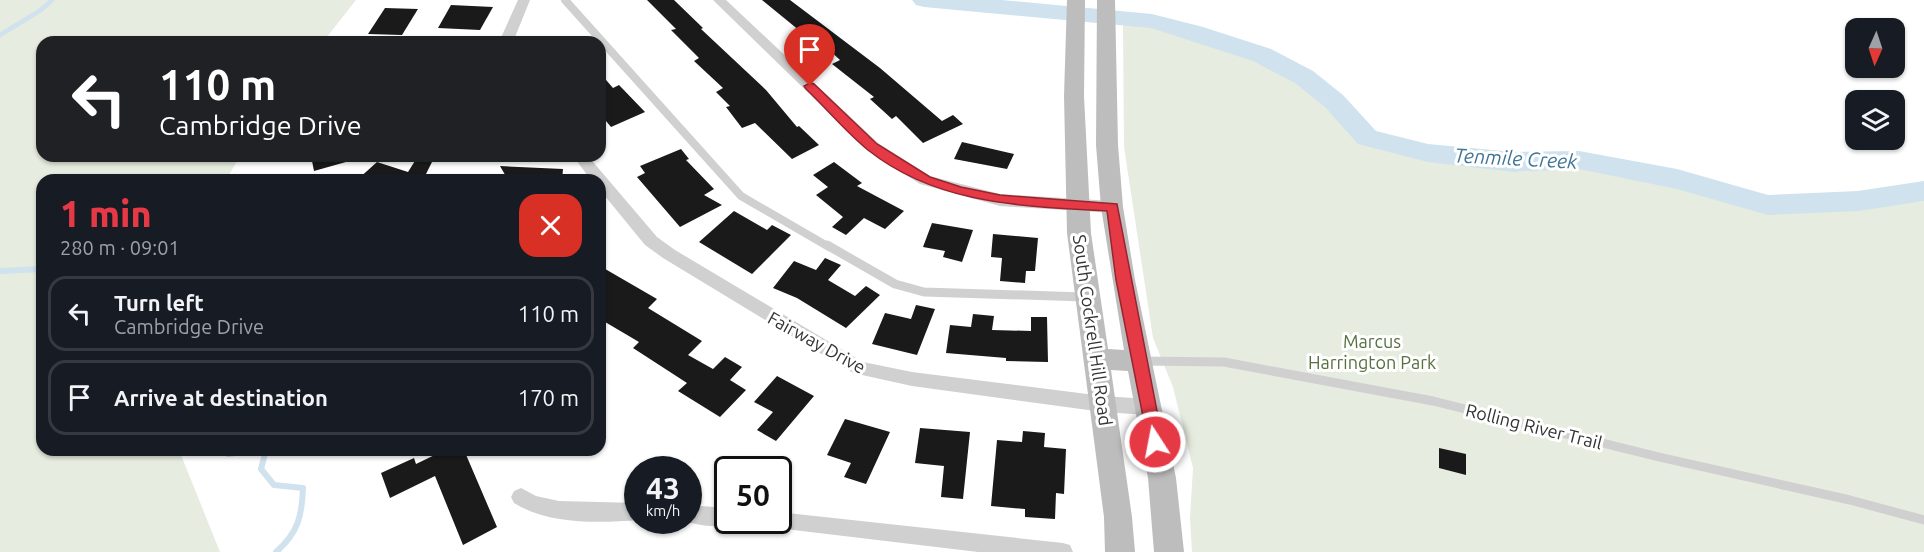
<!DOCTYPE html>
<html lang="en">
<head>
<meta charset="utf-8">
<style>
	:root { --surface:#171b24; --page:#20242c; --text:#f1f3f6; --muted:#9ea1a6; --line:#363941; --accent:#e63946 }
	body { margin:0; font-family:Ubuntu,sans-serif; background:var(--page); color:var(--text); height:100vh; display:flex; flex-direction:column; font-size:22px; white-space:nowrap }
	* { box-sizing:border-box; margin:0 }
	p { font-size:20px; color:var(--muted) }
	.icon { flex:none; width:33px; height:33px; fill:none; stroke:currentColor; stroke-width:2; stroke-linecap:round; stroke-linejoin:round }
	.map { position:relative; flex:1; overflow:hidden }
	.drawer { position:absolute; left:36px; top:174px; width:570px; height:282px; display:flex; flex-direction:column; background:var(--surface); border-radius:18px; box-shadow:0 2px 4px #0004 }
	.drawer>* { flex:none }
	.top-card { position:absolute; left:36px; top:36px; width:570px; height:126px; border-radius:18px; box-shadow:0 2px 4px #0004; background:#202124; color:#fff; overflow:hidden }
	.needle { width:39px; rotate:183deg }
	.fabs { position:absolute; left:1845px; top:18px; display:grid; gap:12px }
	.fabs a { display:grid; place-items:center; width:60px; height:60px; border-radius:12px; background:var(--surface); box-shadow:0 2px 4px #0004; font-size:30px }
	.speed { position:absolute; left:624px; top:456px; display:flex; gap:12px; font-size:30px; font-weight:700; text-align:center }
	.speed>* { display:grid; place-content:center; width:78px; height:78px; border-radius:50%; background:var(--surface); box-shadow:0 2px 4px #0004; line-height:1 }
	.speed small { font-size:15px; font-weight:400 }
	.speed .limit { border:3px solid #111; border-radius:9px; background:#fff; color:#111 }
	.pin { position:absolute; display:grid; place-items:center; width:51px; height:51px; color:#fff; margin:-62px -26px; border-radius:50% 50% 50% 0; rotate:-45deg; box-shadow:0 0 6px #0007 }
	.pin .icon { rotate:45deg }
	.me { position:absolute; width:66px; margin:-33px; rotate:349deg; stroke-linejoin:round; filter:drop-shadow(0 0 4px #0008) }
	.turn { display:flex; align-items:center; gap:21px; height:126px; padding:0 24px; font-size:27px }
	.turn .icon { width:78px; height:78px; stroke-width:2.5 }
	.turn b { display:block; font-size:42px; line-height:51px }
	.round { display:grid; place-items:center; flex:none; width:63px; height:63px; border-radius:18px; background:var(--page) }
	.overview { display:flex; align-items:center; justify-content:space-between; height:102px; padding:0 24px }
	h1 { font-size:36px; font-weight:800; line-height:45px; color:var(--accent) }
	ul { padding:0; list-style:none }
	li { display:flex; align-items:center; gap:18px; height:75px; margin:0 12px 9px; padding:0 12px; border:3px solid var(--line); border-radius:18px }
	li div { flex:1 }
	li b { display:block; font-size:22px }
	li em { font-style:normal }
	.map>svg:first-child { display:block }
	.green { fill:#e6ecdf }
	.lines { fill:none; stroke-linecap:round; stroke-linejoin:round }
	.stream-far1 { stroke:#cfe2ee; stroke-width:4.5 }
	.stream { stroke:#cfe2ee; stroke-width:6 }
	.river { fill:#cfe2ee; fill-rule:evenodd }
	.building { fill:#1a1a1a }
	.service-far1 { stroke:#d0d0d0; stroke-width:8 }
	.service { stroke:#d0d0d0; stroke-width:9 }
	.minor { fill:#d0d0d0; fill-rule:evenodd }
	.secondary { fill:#bdbdbd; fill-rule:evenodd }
	.route { fill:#e63946; stroke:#96252e; stroke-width:1.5 }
	.labels { text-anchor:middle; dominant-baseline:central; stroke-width:6; stroke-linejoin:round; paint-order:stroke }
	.street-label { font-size:18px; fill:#333; stroke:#fff }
	.park-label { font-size:18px; fill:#56703f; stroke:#fff }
	.water-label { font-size:20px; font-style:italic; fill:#3f7597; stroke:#fff }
</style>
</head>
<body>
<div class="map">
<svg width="1924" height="552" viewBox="0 0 1924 552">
	<rect width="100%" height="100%" fill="#fff"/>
	<!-- green -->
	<g class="green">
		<polygon points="0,0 356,0 323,42 42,42 42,156 240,156 226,180 42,180 42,450 179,450 220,552 0,552"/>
		<polygon points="1123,24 1155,27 1258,58 1298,78 1325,102 1361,141 1426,158 1520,172 1582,167 1678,187 1770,211 1924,201 1924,552 1192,552 1190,518 1193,468 1173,387 1153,338 1124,147"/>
	</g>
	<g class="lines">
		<!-- stream-far1 -->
		<polyline class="stream-far1" points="0,35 41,10 52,0"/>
		<!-- stream -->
		<g class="stream">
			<polyline points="0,271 41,269 42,290"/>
			<polyline points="228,450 228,454 257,450"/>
			<path d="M266 450 261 469 274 485 303 488C302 516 298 533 276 552"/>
		</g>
		<!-- river -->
		<polygon class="river" points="912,0 1002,0 1152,14 1203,27 1271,49 1313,71 1343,95 1376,131 1428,144 1514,152 1579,151 1677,169 1768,195 1858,191 1924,181 1924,201 1858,211 1768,215 1677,189 1579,169 1514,172 1428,162 1358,144 1325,107 1295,83 1253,61 1151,28 924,7 916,5"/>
	</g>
	<!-- building -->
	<g class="building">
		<polygon points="647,0 674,0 703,28 701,29 766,90 797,127 799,126 819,145 792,159 755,123 742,128 726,107 730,106 716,92 723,88 694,61 699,58 671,30 676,29"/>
		<polygon points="762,0 790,0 880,68 942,121 953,115 963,124 923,143 896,116 892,119 870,99 874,97 832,64 840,60 816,38 811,40"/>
		<polygon points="451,5 493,7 480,30 438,28"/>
		<polygon points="385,8 418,9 402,35 368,34"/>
		<polygon points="600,73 613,88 619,85 645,112 611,127 606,121 600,123"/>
		<polygon points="962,142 1014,154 1007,169 954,159"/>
		<polygon points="681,149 689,159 686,160 714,189 704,195 722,205 680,227 637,177 645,173 640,166"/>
		<polygon points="311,156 353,156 353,160 314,171"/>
		<polygon points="418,156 435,156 423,180 357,180 377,162 408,172"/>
		<polygon points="834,162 862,183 857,186 904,211 885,229 864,218 846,235 832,227 843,217 816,195 828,187 813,175"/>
		<polygon points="500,166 563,169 562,180 508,180"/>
		<polygon points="734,211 767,230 772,225 791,235 752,274 699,242"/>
		<polygon points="932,223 973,230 962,262 943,257 945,251 923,247"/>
		<polygon points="993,234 1038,238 1035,271 1026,271 1025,283 1000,281 1002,258 991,257"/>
		<polygon points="825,258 841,265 828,280 855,296 866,286 880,295 846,328 797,298 773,288 794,261 816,270"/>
		<polygon points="600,266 657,299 648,308 702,341 688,355 713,369 725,357 742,367 730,380 746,390 720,417 678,391 687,383 633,348 639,342 600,319"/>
		<polygon points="916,305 935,309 917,355 872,344 885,313 911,319"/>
		<polygon points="973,314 994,316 992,330 1031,331 1031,317 1047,317 1048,362 1006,361 1006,358 946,353 950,325 971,327"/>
		<polygon points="777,376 814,396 776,441 757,430 773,412 754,402"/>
		<polygon points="845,419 890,432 866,484 844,477 851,463 827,455"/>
		<polygon points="920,428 970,432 963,499 941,497 944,466 915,463"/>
		<polygon points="1023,431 1045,433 1044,447 1066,449 1064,494 1056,493 1055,519 1025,517 1025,509 991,506 997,440 1022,442"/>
		<polygon points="1439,448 1466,454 1466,475 1439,468"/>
		<polygon points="445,450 464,450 497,527 463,545 435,476 390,498 381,473 414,458 416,464"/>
	</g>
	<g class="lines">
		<!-- service-far1 -->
		<polyline class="service-far1" points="565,0 741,196 829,247"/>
		<!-- service -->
		<g class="service">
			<polyline points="827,245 895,284 924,292 1085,297"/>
			<polyline points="1141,361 1224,362 1433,401 1659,457 1850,500 1924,520"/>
		</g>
		<!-- minor -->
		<g class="minor">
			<polygon points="518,0 530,0 513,42 499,42"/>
			<polygon points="713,0 726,0 878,143 930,176 1000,194 1112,201 1118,203 1120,207 1118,211 1112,213 1000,206 920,184 868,151"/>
			<polygon points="573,156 588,156 657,237 675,250 863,362 912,372 1103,396 1148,399 1154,402 1157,407 1154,412 1148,415 1103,412 912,386 853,373 663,258 645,245 600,190 600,180 591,180"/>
			<path d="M521 488 536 496 559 501 638 503 639 520C600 523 549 525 514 503L511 497 514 491Z"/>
			<path d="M688 505 728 508V520H736C727 531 694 525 682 520H688Z"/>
			<polygon points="778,512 1063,543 1070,545 1073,552 978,552 760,526 757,520 778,520"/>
		</g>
		<!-- secondary -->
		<polygon class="secondary" points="1067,0 1085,0 1084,96 1091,233 1108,349 1124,350 1101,207 1096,145 1097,0 1115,0 1118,145 1123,207 1135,280 1176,478 1184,552 1154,552 1148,478 1128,371 1111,370 1132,517 1135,552 1105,552 1104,517 1067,233 1064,96"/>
	</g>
	<!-- route -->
	<path class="route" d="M810 83 814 84 877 144 930 177 961 187 1000 195 1117 204 1163 442 1161 447 1155 449 1150 447 1148 442 1116 280 1107 211C1023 206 937 205 868 150 846 132 827 109 806 89L804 86Z"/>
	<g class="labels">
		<!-- street labels -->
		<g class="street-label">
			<text transform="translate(1093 330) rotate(82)">South Cockrell Hill Road</text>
			<text transform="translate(817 342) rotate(29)">Fairway Drive</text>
			<text transform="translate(1534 426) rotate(14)">Rolling River Trail</text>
		</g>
		<!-- park labels -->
		<g class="park-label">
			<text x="1372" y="341">Marcus<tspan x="1372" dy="21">Harrington Park</tspan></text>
		</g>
		<!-- water labels -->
		<g class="water-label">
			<text transform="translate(1516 158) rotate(3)">Tenmile Creek</text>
		</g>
	</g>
</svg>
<div class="fabs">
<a><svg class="needle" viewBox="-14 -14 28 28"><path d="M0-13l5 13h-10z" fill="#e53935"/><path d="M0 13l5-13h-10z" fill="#9ea1a6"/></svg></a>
<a><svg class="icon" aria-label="layers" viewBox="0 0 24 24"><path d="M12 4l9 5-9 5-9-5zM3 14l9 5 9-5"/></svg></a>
</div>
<div class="speed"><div>43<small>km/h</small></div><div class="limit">50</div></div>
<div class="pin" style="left:810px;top:86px;background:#d93025"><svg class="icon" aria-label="arrive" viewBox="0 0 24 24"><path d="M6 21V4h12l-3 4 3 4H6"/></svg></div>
<svg class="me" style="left:1155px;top:442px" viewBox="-20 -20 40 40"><circle r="17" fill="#e63946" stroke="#fff" stroke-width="3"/><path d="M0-11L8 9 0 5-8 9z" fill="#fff"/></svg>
<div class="top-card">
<div class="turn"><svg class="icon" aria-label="left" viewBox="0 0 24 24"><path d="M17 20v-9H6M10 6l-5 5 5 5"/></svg><div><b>110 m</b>Cambridge Drive</div></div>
</div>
<section class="drawer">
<div class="overview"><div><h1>1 min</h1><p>280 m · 09:01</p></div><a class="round" style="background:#d93025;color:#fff"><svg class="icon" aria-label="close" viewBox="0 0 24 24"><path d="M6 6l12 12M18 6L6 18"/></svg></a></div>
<ul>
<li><svg class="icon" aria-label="left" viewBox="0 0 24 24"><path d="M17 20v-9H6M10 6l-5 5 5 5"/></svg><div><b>Turn left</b><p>Cambridge Drive</p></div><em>110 m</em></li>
<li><svg class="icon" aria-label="arrive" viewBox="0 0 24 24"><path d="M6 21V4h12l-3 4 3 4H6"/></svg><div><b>Arrive at destination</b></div><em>170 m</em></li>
</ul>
</section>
</div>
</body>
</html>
